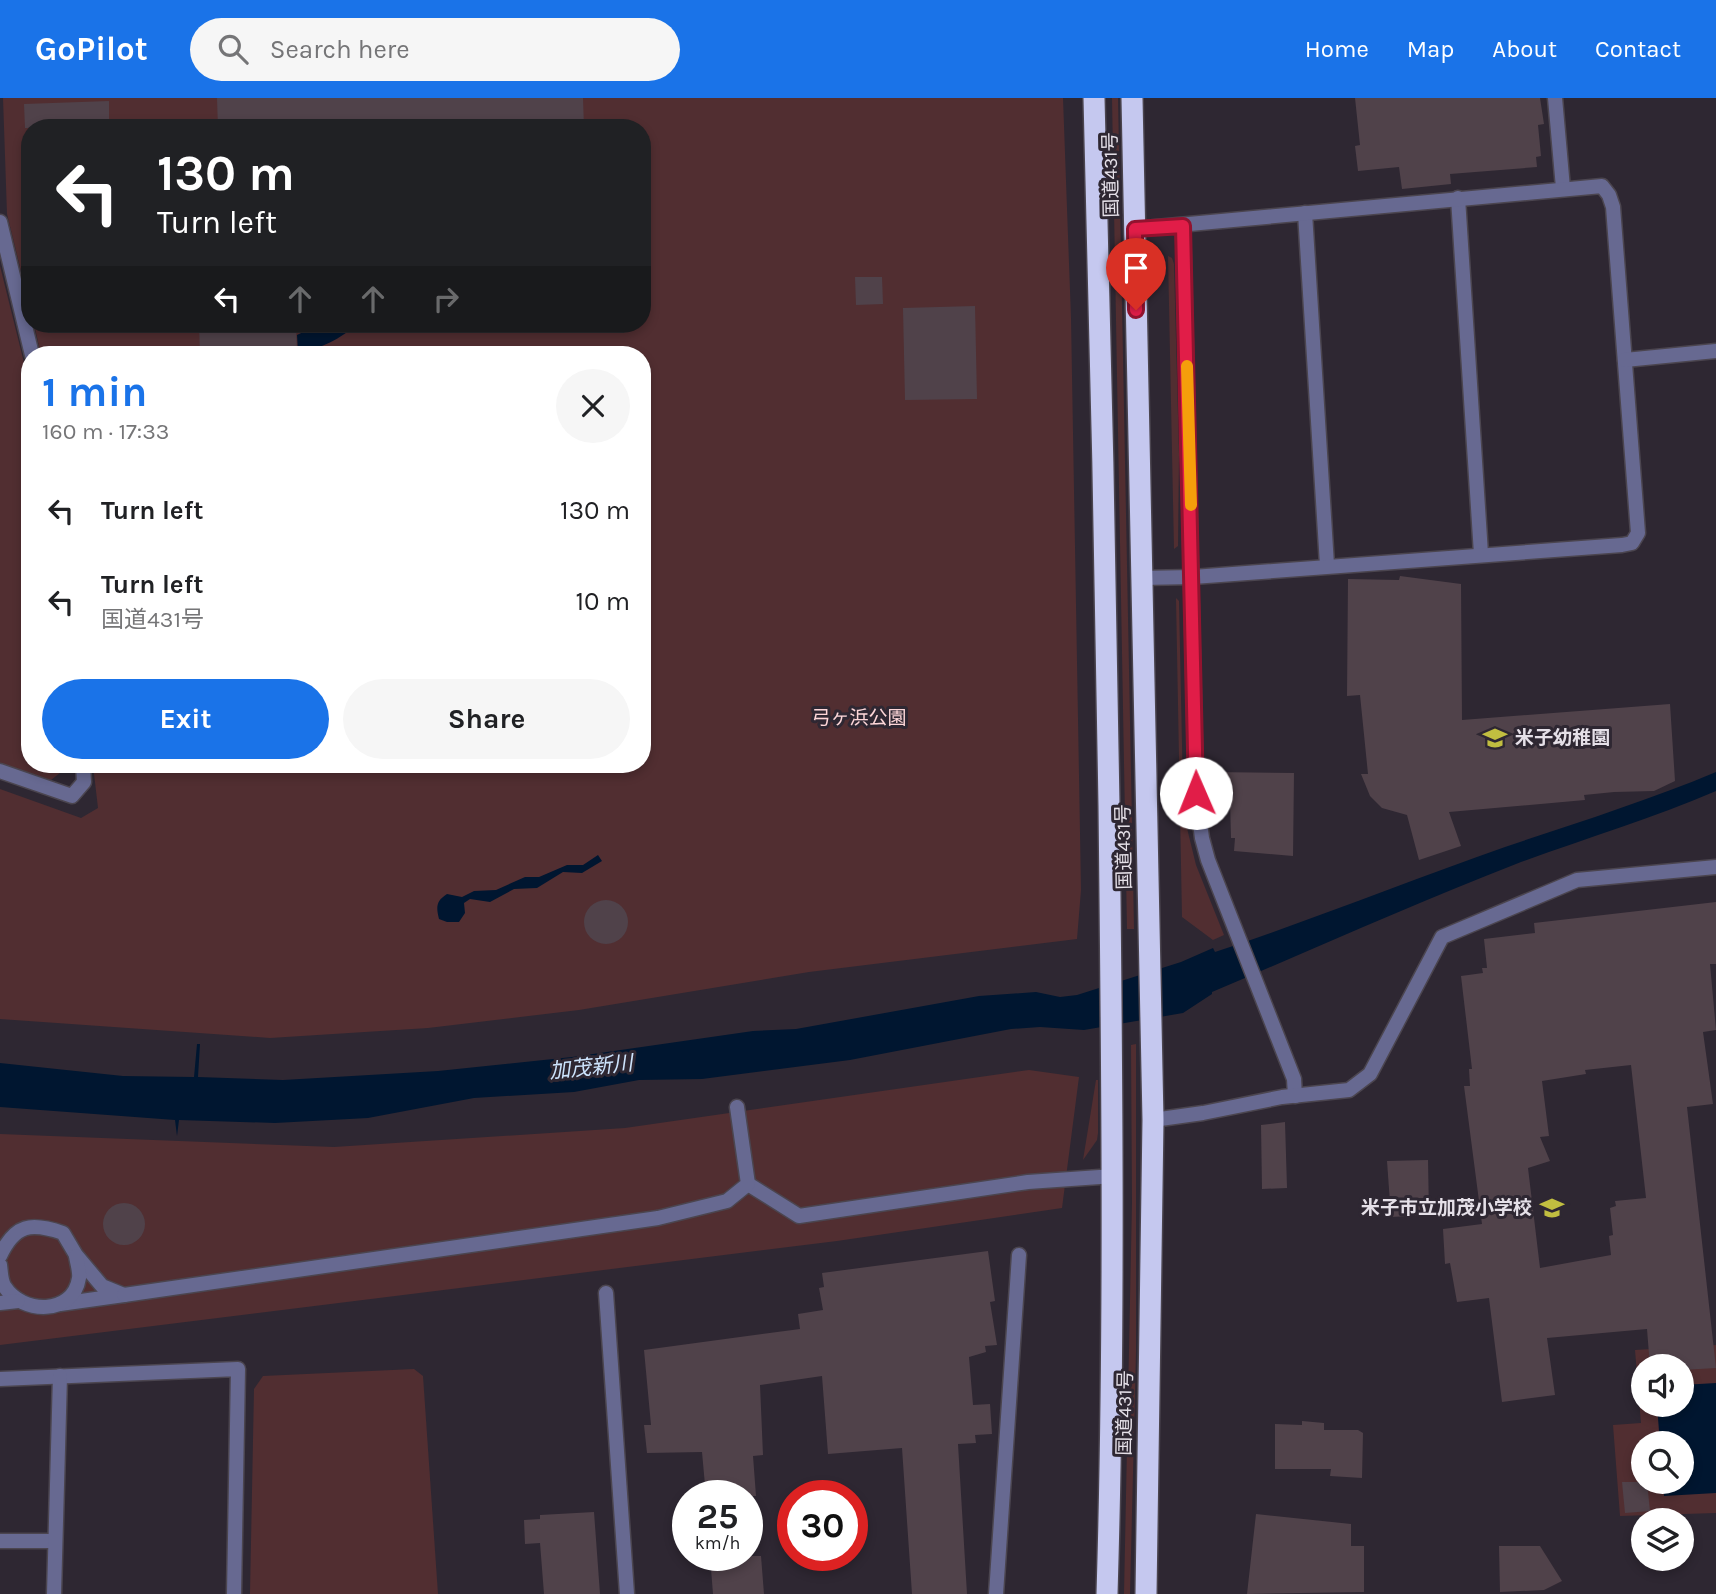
<!DOCTYPE html>
<html lang="en">
<head>
<meta charset="utf-8">
<style>
	:root { --surface:#fff; --page:#f6f6f6; --text:#202124; --muted:#757577; --accent:#1a73e8 }
	body { margin:0; font-family:Karla,"Noto Sans JP",sans-serif; background:var(--page); color:var(--text); height:100vh; display:flex; flex-direction:column; font-size:26px; white-space:nowrap }
	* { box-sizing:border-box; margin:0 }
	p { font-size:23px; color:var(--muted) }
	.icon { flex:none; width:38px; height:38px; fill:none; stroke:currentColor; stroke-width:2; stroke-linecap:round; stroke-linejoin:round }
	.map { position:relative; flex:1; overflow:hidden }
	.panel { position:absolute; left:21px; top:248px; width:630px; height:427px; display:flex; flex-direction:column; background:var(--surface); border-radius:28px; box-shadow:0 4px 10px #0003 }
	.panel>* { flex:none }
	.guide { position:absolute; left:21px; top:21px; width:630px; height:214px; border-radius:28px; box-shadow:0 4px 10px #0003; background:#202124; color:#fff; overflow:hidden }
	.fabs { position:absolute; left:1631px; top:1256px; display:grid; gap:14px }
	.fabs a { display:grid; place-items:center; width:63px; height:63px; border-radius:50%; background:var(--surface); box-shadow:0 4px 10px #0003; font-size:35px }
	.speed { position:absolute; left:672px; top:1382px; display:flex; gap:14px; font-size:35px; font-weight:700; text-align:center }
	.speed>* { display:grid; place-content:center; width:91px; height:91px; border-radius:50%; background:var(--surface); box-shadow:0 4px 10px #0003; line-height:1 }
	.speed small { font-size:18px; font-weight:400 }
	.speed .limit { border:10px solid #d22; background:#fff; color:#111 }
	.pin { position:absolute; display:grid; place-items:center; width:60px; height:60px; color:#fff; margin:-72px -30px; border-radius:50% 50% 50% 0; rotate:-45deg; box-shadow:0 0 7px #0007 }
	.pin .icon { rotate:45deg }
	.me { position:absolute; width:77px; margin:-38px; rotate:359deg; stroke-linejoin:round; filter:drop-shadow(0 0 5px #0008) }
	.turn { display:flex; align-items:center; gap:24px; height:147px; padding:0 21px; font-size:32px }
	.turn .icon { width:91px; height:91px; stroke-width:2.5 }
	.turn b { display:block; font-size:49px; line-height:60px }
	.lanes { display:flex; align-items:center; height:66px; padding:0 21px; background:#0003; justify-content:center; gap:35px; direction:ltr }
	.lanes .off { opacity:.35 }
	.round { display:grid; place-items:center; flex:none; width:74px; height:74px; border-radius:37px; background:var(--page) }
	.headline { display:flex; align-items:center; justify-content:space-between; height:119px; padding:0 21px }
	h1 { font-size:42px; font-weight:700; line-height:52px; color:var(--accent) }
	.primary-button { display:flex; gap:14px; margin-top:auto; padding:14px 21px }
	.primary-button a { flex:1; height:80px; border-radius:42px; background:var(--accent); color:#fff; font-size:28px; font-weight:700; line-height:80px; text-align:center }
	.primary-button a+a { background:var(--page); color:var(--text) }
	ul { padding:0; list-style:none }
	li { display:flex; align-items:center; gap:21px; height:91px; padding:0 21px }
	li div { flex:1 }
	li b { display:block; font-size:26px }
	li em { font-style:normal }
	header { display:flex; align-items:center; gap:42px; box-sizing:border-box; height:98px; padding:0 35px; background:var(--accent); color:#fff }
	header strong { font-size:33px }
	nav { display:flex; gap:38px; margin-inline-start:auto; font-size:24px }
	.search { width:490px; height:63px; background:var(--page); display:flex; align-items:center; gap:18px; box-sizing:border-box; padding:0 24px; border-radius:38px; color:var(--muted); font-size:26px }
	.map>svg:first-child { display:block }
	.green { fill:#512e31; fill-rule:evenodd }
	.water { fill:#001630 }
	.building { fill:#50424a; fill-rule:evenodd }
	.lines { fill:none; stroke-linecap:round; stroke-linejoin:round }
	.street-casing { stroke:#4b454f; stroke-width:17 }
	.highway-casing { stroke:#4b454f; stroke-width:24 }
	.street { stroke:#676991; stroke-width:14 }
	.highway { stroke:#c5c8ef; stroke-width:21 }
	.route-casing { stroke:#92132f; stroke-width:18 }
	.route { stroke:#e11d48; stroke-width:12 }
	.slow { stroke:#f59e0b; stroke-width:12 }
	.labels { text-anchor:middle; dominant-baseline:central; stroke-width:6; stroke-linejoin:round; paint-order:stroke }
	.street-label { font-size:19px; fill:#e5e0e8; stroke:#2e2732 }
	.park-label { font-size:19px; fill:#fdd6d8; stroke:#2e2732 }
	.poi-label { font-size:19px; font-weight:bold; fill:#e5e0e8; stroke:#2e2732; text-anchor:start }
	.water-label { font-size:21px; font-style:italic; fill:#cde4fd; stroke:#2e2732 }
</style>
</head>
<body>
<header>
<strong>GoPilot</strong>
<div class="search"><svg class="icon" aria-label="search" viewBox="0 0 24 24"><circle cx="10" cy="10" r="6"/><path d="M15 15l6 6"/></svg>Search here</div>
<nav><a>Home</a><a>Map</a><a>About</a><a>Contact</a></nav>
</header>
<div class="map">
<svg width="1716" height="1496" viewBox="0 0 1716 1496">
	<rect width="100%" height="100%" fill="#2e2732"/>
	<!-- green -->
	<g class="green">
		<polygon points="3,0 1063,0 1071,220 1081,792 1077,841 809,874 579,912 428,930 270,940 0,921 0,691 81,720 98,710 93,667 642,667 642,257 41,257 34,226 642,226 642,30 30,30 30,210 7,116"/>
		<polygon points="1112,0 1118,0 1134,831 1127,831"/>
		<polygon points="1168,158 1172,160 1174,166 1179,356 1178,448 1174,451"/>
		<polygon points="0,168 30,289 30,667 70,667 51,682 0,665"/>
		<polygon points="1176,500 1179,503 1183,694 1186,726 1196,767 1224,837 1213,842 1182,819"/>
		<polygon points="1136,946 1136,1254 1130,1496 1124,1496 1132,1105 1131,947"/>
		<polygon points="1029,972 1079,979 1062,1110 837,1143 0,1247 0,1036 334,1049 625,1030"/>
		<polygon points="1096,982 1098,982 1098,1035 1097,1042 1083,1062"/>
		<path d="M1716 1247V1415L1620 1418 1613 1327 1641 1325 1635 1252ZM1643 1269H1682V1307H1643ZM1643 1346H1682V1384H1643Z"/>
		<polygon points="414,1271 423,1278 438,1496 250,1496 254,1291 263,1278"/>
	</g>
	<!-- water -->
	<g class="water">
		<path d="M320 226H358C339 241 322 251 298 254L297 237Z"/>
		<path d="M1716 674V693C1651 721 1583 741 1516 766 1414 806 1313 851 1212 894V896L1183 915 1084 932 1040 929 1011 931 850 962 702 981 639 982 574 994 474 1000 368 1020 275 1025 179 1022 177 1038 175 1022 0 1009V965L123 978 194 979 197 946H200L198 979 283 982 438 973 572 959 753 933 796 931 979 898 1036 894 1060 899 1077 897 1181 864 1213 850 1215 854C1312 822 1408 783 1505 749 1576 725 1647 703 1716 674Z"/>
		<path d="M598 757 602 763 582 775 563 774 537 790 514 791 490 804 470 801 464 805 465 815 459 824H447L439 821C436 809 436 803 447 796L462 799 474 793 496 792 525 779H539L567 767H583Z"/>
		<polygon points="1716,1285 1716,1395 1664,1398 1663,1384 1682,1384 1682,1346 1660,1346 1657,1307 1682,1307 1682,1287"/>
	</g>
	<!-- building -->
	<g class="building">
		<polygon points="217,0 583,0 584,30 218,30"/>
		<polygon points="1355,0 1540,0 1544,26 1538,27 1541,58 1536,59 1537,69 1450,76 1451,86 1402,91 1399,69 1358,73 1355,48 1360,47"/>
		<polygon points="109,3 109,30 25,30 24,6"/>
		<polygon points="855,179 882,179 883,206 856,207"/>
		<polygon points="975,208 977,301 905,302 903,210"/>
		<polygon points="199,226 296,226 297,257 200,257"/>
		<polygon points="1400,478 1461,486 1462,622 1670,606 1675,683 1654,693 1614,694 1584,697 1585,702 1449,714 1461,748 1419,762 1407,717 1382,710 1370,698 1361,676 1368,676 1360,597 1347,598 1348,481 1399,482"/>
		<polygon points="1210,674 1294,675 1293,758 1234,753 1235,740 1231,740 1230,702 1210,702"/>
		<circle cx="606" cy="824" r="22"/>
		<path d="M1716 804V866H1710L1716 932 1703 934 1713 1006 1687 1009 1716 1270 1682 1272V1269H1650L1647 1231 1547 1240 1555 1297 1502 1304 1489 1200 1457 1204 1450 1165 1445 1166 1443 1131 1482 1126 1464 988H1470L1469 971H1472L1461 878 1483 875 1482 870H1487L1484 841 1535 835 1534 825ZM1631 967 1646 1100 1615 1103 1616 1108 1610 1110 1613 1137 1609 1138 1611 1157 1540 1170 1528 1070 1550 1063 1540 1039 1549 1038 1542 983 1586 976 1585 972Z"/>
		<polygon points="1285,1024 1287,1090 1262,1091 1261,1027"/>
		<polygon points="1428,1062 1429,1117 1391,1119 1387,1063"/>
		<circle cx="124" cy="1126" r="21"/>
		<polygon points="988,1153 995,1203 990,1204 997,1247 985,1248 986,1254 969,1259 973,1307 990,1306 992,1336 975,1337 976,1345 958,1346 967,1496 912,1496 902,1350 828,1356 822,1278 760,1287 763,1357 753,1358 756,1398 706,1398 702,1354 647,1355 644,1327 651,1327 644,1252 800,1231 798,1216 823,1212 819,1190 824,1189 822,1175"/>
		<polygon points="1302,1323 1324,1325 1324,1332 1358,1332 1363,1335 1362,1380 1330,1378 1331,1371 1275,1371 1275,1326 1302,1327"/>
		<polygon points="1622,1384 1647,1384 1650,1413 1625,1415"/>
		<polygon points="594,1414 600,1496 544,1496 540,1445 525,1446 524,1422 540,1421 540,1417"/>
		<polygon points="1256,1416 1351,1426 1351,1448 1364,1448 1364,1494 1247,1496"/>
		<polygon points="1499,1448 1540,1448 1562,1483 1544,1492 1500,1494"/>
		<polygon points="710,1458 761,1458 764,1496 713,1496"/>
	</g>
	<g class="lines">
		<!-- street casing -->
		<g class="street-casing">
			<g id="street">
				<polyline points="1555,0 1563,90"/>
				<polyline points="1458,100 1481,456"/>
				<polyline points="1305,115 1327,467"/>
				<polyline points="0,124 32,257"/>
				<polyline points="1183,128 1196,695 1202,740 1208,762 1294,981 1295,998"/>
				<polyline points="1135,131 1602,88 1609,97 1613,109 1638,435 1632,445 1622,447 1193,479 1141,480"/>
				<polyline points="1625,262 1716,253"/>
				<polyline points="0,673 72,698 84,684 83,667"/>
				<polyline points="1153,1022 1203,1015 1282,999 1349,992 1370,976 1442,839 1577,782 1716,769"/>
				<polyline points="748,1086 799,1118 1028,1084 1114,1078"/>
				<path d="M0 1158C15 1126 31 1124 63 1135L76 1157 102 1188 124 1197 60 1206"/>
				<path d="M0 1167C1 1174 1 1184 5 1189 22 1216 73 1218 79 1180 80 1174 77 1165 76 1158"/>
				<polyline points="606,1195 627,1496"/>
				<polyline points="124,1197 658,1120 727,1103 748,1086 737,1009"/>
				<polyline points="0,1205 18,1203"/>
				<polyline points="0,1281 238,1271 234,1496"/>
				<polyline points="0,1443 55,1443"/>
				<polyline points="54,1496 60,1278"/>
				<polyline points="996,1496 1019,1157"/>
			</g>
		</g>
		<!-- highway casing -->
		<g class="highway-casing">
			<g id="highway">
				<path d="M1094 0C1101 236 1105 471 1109 707 1112 970 1115 1233 1107 1496"/>
				<polyline points="1132,0 1153,1022 1146,1496"/>
			</g>
		</g>
		<!-- street -->
		<use href="#street" class="street"/>
		<!-- highway -->
		<use href="#highway" class="highway"/>
	</g>
	<g class="lines">
		<!-- route casing -->
		<g class="route-casing">
			<polyline id="route" points="1136,212 1135,131 1183,128 1196,695"/>
		</g>
		<!-- route -->
		<use href="#route" class="route"/>
		<!-- slow -->
		<polyline class="slow" points="1187,268 1191,407"/>
	</g>
	<!-- icons -->
	<defs>
		<g id="school-bare" transform="scale(1.89)"><path d="M0-5L7-2L0 1L-7-2ZM-4 1L0 2.5L4 1V4Q0 6-4 4Z" fill="#c1be40" stroke="#2e2732" stroke-width="2.5" paint-order="stroke"/></g>
	</defs>
	<g fill-rule="evenodd">
		<use href="#school-bare" x="1495" y="640"/>
		<use href="#school-bare" x="1552" y="1110"/>
	</g>
	<g class="labels">
		<!-- street labels -->
		<g class="street-label">
			<text transform="translate(1111 77) rotate(-91)">国道431号</text>
			<text transform="translate(1124 749) rotate(-91)">国道431号</text>
			<text transform="translate(1125 1315) rotate(-89)">国道431号</text>
		</g>
		<!-- park labels -->
		<g class="park-label">
			<text x="859" y="620">弓ヶ浜公園</text>
		</g>
		<!-- poi labels -->
		<g class="poi-label">
			<text x="1515" y="640">米子幼稚園</text>
			<text x="1532" y="1110" text-anchor="end">米子市立加茂小学校</text>
		</g>
		<!-- water labels -->
		<g class="water-label">
			<text transform="translate(591 969) rotate(-6)">加茂新川</text>
		</g>
	</g>
</svg>
<div class="fabs">
<a><svg class="icon" aria-label="sound" viewBox="0 0 24 24"><path d="M4 9h4l5-4v14l-5-4H4zM17 9q2 3 0 6"/></svg></a>
<a><svg class="icon" aria-label="search" viewBox="0 0 24 24"><circle cx="10" cy="10" r="6"/><path d="M15 15l6 6"/></svg></a>
<a><svg class="icon" aria-label="layers" viewBox="0 0 24 24"><path d="M12 4l9 5-9 5-9-5zM3 14l9 5 9-5"/></svg></a>
</div>
<div class="speed"><div>25<small>km/h</small></div><div class="limit">30</div></div>
<div class="pin" style="left:1136px;top:212px;background:#d93025"><svg class="icon" aria-label="arrive" viewBox="0 0 24 24"><path d="M6 21V4h12l-3 4 3 4H6"/></svg></div>
<svg class="me" style="left:1196px;top:695px" viewBox="-20 -20 40 40"><circle r="19" fill="#fff"/><path d="M0-13L10 11 0 6-10 11z" fill="#e11d48"/></svg>
<div class="guide">
<div class="turn"><svg class="icon" aria-label="left" viewBox="0 0 24 24"><path d="M17 20v-9H6M10 6l-5 5 5 5"/></svg><div><b>130 m</b>Turn left</div></div>
<div class="lanes"><svg class="icon" aria-label="left" viewBox="0 0 24 24"><path d="M17 20v-9H6M10 6l-5 5 5 5"/></svg><svg class="icon off" aria-label="ahead" viewBox="0 0 24 24"><path d="M12 20V5M6 11l6-6 6 6"/></svg><svg class="icon off" aria-label="ahead" viewBox="0 0 24 24"><path d="M12 20V5M6 11l6-6 6 6"/></svg><svg class="icon off" aria-label="right" viewBox="0 0 24 24"><path d="M7 20v-9h11M14 6l5 5-5 5"/></svg></div>
</div>
<section class="panel">
<div class="headline"><div><h1>1 min</h1><p>160 m · 17:33</p></div><a class="round"><svg class="icon" aria-label="close" viewBox="0 0 24 24"><path d="M6 6l12 12M18 6L6 18"/></svg></a></div>
<ul>
<li><svg class="icon" aria-label="left" viewBox="0 0 24 24"><path d="M17 20v-9H6M10 6l-5 5 5 5"/></svg><div><b>Turn left</b></div><em>130 m</em></li>
<li><svg class="icon" aria-label="left" viewBox="0 0 24 24"><path d="M17 20v-9H6M10 6l-5 5 5 5"/></svg><div><b>Turn left</b><p>国道431号</p></div><em>10 m</em></li>
</ul>
<div class="primary-button"><a>Exit</a><a>Share</a></div>
</section>
</div>
</body>
</html>
